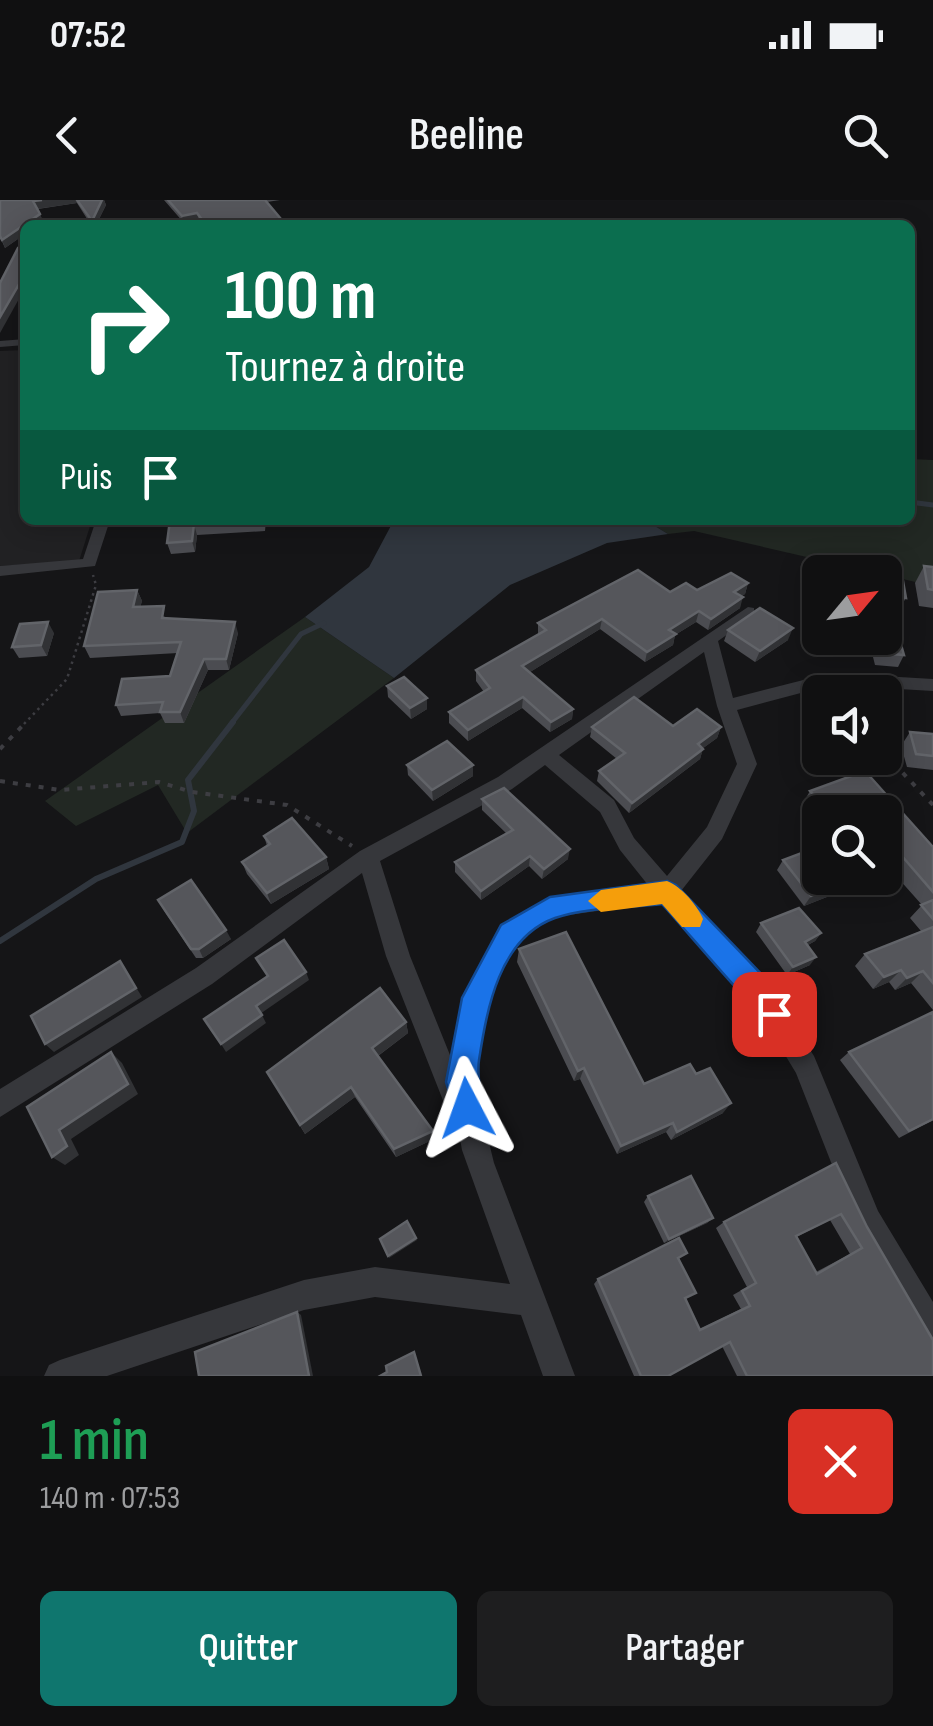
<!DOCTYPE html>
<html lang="fr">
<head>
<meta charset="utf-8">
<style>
	:root { --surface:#101011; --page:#1e1e1f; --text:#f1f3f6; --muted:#9c9d9f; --line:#303031; --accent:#0f766e }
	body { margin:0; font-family:"Sofia Sans Condensed",sans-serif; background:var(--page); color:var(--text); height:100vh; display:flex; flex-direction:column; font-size:38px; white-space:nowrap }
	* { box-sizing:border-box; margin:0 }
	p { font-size:32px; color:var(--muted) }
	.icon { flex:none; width:55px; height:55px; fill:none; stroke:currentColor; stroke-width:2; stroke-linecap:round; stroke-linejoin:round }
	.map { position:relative; height:1176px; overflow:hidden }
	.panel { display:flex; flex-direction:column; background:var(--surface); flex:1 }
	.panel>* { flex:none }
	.top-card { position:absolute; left:20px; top:20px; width:895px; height:305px; border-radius:15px; box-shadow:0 5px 25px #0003,0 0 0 2px var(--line); background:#0b6e4f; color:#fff; overflow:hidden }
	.needle { width:65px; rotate:61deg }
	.fabs { position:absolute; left:802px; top:355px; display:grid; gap:20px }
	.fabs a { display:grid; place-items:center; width:100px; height:100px; border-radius:15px; background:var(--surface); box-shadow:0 5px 25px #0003,0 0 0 2px var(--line); font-size:50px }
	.pin { position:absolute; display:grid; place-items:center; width:85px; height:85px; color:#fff; margin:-42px; border-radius:20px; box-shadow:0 5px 15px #0006 }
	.me { position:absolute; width:110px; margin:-55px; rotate:356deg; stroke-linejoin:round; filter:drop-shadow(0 0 8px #0008) }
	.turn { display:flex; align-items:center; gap:35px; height:210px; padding:0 40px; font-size:45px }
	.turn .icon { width:130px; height:130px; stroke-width:2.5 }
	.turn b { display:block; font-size:70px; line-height:85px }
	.then { display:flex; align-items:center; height:95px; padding:0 40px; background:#0003; gap:20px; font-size:38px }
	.round { display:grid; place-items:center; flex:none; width:105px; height:105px; border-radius:15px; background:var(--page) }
	.headline { display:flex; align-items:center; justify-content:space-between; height:170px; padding:0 40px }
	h1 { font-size:60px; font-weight:600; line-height:75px; color:#1e9e55 }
	.button { display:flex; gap:20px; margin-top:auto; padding:20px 40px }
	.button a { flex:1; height:115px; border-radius:15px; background:var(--accent); color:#fff; font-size:40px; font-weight:600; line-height:115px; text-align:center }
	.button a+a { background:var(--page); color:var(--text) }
	.status { display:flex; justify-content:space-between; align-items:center; height:70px; padding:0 50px; background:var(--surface); direction:ltr }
	.status svg { height:28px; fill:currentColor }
	header { display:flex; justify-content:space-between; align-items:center; height:130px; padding:0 40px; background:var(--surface); font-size:45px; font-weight:600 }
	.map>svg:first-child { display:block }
	.built { fill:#212123 }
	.green { fill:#222823 }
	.water { fill:#30363e }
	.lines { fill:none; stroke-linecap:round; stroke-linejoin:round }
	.stream-far2 { stroke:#30363e; stroke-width:4 }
	.stream-far1 { stroke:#30363e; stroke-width:5 }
	.stream { stroke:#30363e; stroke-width:6 }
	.path-far1 { stroke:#3d3d42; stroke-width:2.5; stroke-dasharray:2.5 4; stroke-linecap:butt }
	.path { stroke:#3d3d42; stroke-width:4; stroke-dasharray:5 8; stroke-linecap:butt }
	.minor { fill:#36373b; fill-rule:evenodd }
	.wall { fill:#4b4c51; fill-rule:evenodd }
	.shaded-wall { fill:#313235 }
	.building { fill:#55565b; stroke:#626469; stroke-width:2.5; fill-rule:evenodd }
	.route { fill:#1a73e8; stroke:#114b97; stroke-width:2.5 }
	.slow { fill:#f59e0b }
</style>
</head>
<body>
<div class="status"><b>07:52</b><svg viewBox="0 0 49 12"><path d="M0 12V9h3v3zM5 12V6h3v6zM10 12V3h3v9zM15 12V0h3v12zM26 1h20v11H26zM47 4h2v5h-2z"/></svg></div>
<header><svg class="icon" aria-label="back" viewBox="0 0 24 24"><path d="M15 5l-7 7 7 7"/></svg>Beeline<svg class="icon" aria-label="search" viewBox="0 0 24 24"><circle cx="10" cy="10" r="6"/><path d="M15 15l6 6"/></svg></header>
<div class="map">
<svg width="933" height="1176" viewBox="0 0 933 1176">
	<rect width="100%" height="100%" fill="#151517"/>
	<!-- built -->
	<polygon class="built" points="25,150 25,320 92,320 79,361 0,366 0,151"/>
	<!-- green -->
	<g class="green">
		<polygon points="910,259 933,260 933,386 694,331 668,334 645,320 910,320"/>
		<polygon points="305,417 394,478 187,633 158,585 76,626 45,601"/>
	</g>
	<!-- water -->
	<polygon class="water" points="394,320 434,320 450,326 464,320 645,320 668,334 607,343 510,385 394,478 305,417 369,367"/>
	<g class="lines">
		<!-- stream-far2 -->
		<polyline class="stream-far2" points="910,302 924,304"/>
		<!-- stream-far1 -->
		<g class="stream-far1">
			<polyline points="910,302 933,305"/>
			<polyline points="231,524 301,434 324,423"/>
		</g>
		<!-- stream -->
		<polyline class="stream" points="0,741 96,679 182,642 194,611 188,580 233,522"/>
		<!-- path-far1 -->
		<polyline class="path-far1" points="24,524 67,479 96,385 93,375"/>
		<!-- path -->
		<g class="path">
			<polyline points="0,549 26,522"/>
			<polyline points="885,554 933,605"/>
			<polyline points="0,581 60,590 159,582 192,592 287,605 352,646"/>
		</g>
		<!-- minor -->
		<g class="minor">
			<polygon points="25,139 25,145 0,147 0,141"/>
			<polygon points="96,320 110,320 95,366 0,376 0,366 83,359"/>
			<path d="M748 407 754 408V416L718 441 733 498 831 473 933 479V491L831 485 737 510 757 564 722 639 681 691 766 781 814 856 878 1011 933 1102V1146L922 1142 858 1031 796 873 750 797 662 702 554 717 518 740 488 800 474 881 494 963 575 1176H543L521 1115 375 1097 304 1110 107 1176H44L49 1165 60 1160 304 1080 375 1067 510 1084 462 950 456 917 448 913 386 756 362 673 212 784 0 917V889L196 768 360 651 498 577ZM704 452 717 506 737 564 707 627 667 676 634 638 614 600 559 555ZM545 565 600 612 620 650 648 685 550 698 502 726 464 798 452 860 410 756 380 661 512 589Z"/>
		</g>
	</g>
	<!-- wall -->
	<g class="wall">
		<polygon points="0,0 104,0 106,5 96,25 91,25 77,3 38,9 43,22 38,25 25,25 25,34 5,48 0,37"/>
		<polygon points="164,0 280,0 267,2 286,25 202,25 199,21 184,23"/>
		<polygon points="170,320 266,320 265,331 197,335 195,352 171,354 167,343"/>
		<polygon points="924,366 933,367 933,408 919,406 915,383"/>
		<polygon points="885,378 906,398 899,409 885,407"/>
		<polygon points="748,383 745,394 741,396 740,408 708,430 696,422 675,435 673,445 645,462 600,429 530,472 573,509 572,519 550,532 522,508 468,541 449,523 449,512 484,492 476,481 476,470 538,435 538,423 670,392"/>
		<polygon points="137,390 142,401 140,407 168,418 238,433 229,470 208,470 184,523 165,523 160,513 121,516 116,505 170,476 178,453 90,458 84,446"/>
		<polygon points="728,430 788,440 755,462 724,441"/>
		<polygon points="54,433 47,456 19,458 12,447"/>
		<polygon points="870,438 885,438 904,455 898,467 875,465 869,441"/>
		<polygon points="387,486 427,498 427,509 411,519 388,497"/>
		<polygon points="673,526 721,527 717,538 703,548 700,559 629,613 597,581 599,571 617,559 590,537 592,527"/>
		<polygon points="910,532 933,534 933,570 907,567 901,546"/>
		<polygon points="407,565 473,576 433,601 408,575"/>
		<polygon points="865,571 933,647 933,810 911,783 895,790 889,782 873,789 855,766 865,754 921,731 910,718 922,705 890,669 885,671 885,612 820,612 820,625 802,605 810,591"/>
		<polygon points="482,599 568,659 542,679 529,666 481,700 455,672 455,662 506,633 482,610"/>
		<polygon points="264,636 326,657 329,669 271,704 247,674 242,662 267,646"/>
		<polygon points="783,660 837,693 804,706 777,670"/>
		<polygon points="163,709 231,739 203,758 196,758"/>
		<polygon points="761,723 821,733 815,741 808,745 810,765 787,775 756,732"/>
		<polygon points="519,749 644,884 696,874 723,913 671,940 666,932 617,954 580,879 574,881 517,762"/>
		<polygon points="933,812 933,920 899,938 840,860 849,852"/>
		<polygon points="406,822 408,833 378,856 433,931 434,939 396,957 355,897 305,934 267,872"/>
		<path d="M836 963 933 1176H737L722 1146 668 1176H634L594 1084 598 1079 679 1059 685 1099 700 1129 741 1109 733 1095 747 1087 716 1028 724 1022ZM830 1020 850 1054 816 1072 796 1037Z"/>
		<polygon points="648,996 713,1018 707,1023 664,1043 644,1002"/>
	</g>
	<!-- shaded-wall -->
	<g class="shaded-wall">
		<polygon points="42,0 76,0 77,3 36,9 33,1"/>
		<polygon points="102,0 104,0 106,5 96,25 93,25 92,21"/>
		<polygon points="197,13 199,21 184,23 182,16"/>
		<polygon points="40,14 43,22 38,25 25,25 25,34 5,48 2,40"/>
		<polygon points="25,74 25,88 0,133 0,117"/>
		<polygon points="194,324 197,335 195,352 192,341"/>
		<polygon points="748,383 745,394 731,403 734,392"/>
		<polygon points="137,390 142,401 137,419 133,407"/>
		<polygon points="743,397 740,408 708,430 711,419"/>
		<polygon points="699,411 696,422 675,435 673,445 645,462 647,452 669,430"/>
		<polygon points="602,419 600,429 522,477 522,466"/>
		<polygon points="48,422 54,433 47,456 41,445"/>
		<polygon points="235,422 238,433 229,470 226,459"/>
		<polygon points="793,428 788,440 755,462 760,451"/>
		<polygon points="204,459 208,470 184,523 180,512"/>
		<polygon points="523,497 522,508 468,541 468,530"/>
		<polygon points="427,498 427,509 411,519 410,508"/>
		<polygon points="573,509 572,519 550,532 551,522"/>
		<polygon points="721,527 717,538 694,555 698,544"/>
		<polygon points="703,549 700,559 629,613 632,603"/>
		<polygon points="473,565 473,576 433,601 432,590"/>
		<polygon points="570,649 568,659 542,679 544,669"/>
		<polygon points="901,655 890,669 885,671 885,662"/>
		<polygon points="530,656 529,666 481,700 481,691"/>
		<polygon points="326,657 329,669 271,704 267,693"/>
		<polygon points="844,683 837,693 804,706 811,696"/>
		<polygon points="226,730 231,739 203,758 199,749"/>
		<polygon points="821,733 815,741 799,750 805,742"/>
		<polygon points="816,757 810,765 787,775 793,767"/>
		<polygon points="120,761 142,797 54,852 45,844"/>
		<polygon points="901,770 889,782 873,789 884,777"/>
		<polygon points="923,771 911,783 895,790 907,778"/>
		<polygon points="306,772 309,780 260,814 256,806"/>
		<polygon points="262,815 266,823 226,852 221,844"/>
		<polygon points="406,822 408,833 375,858 372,848"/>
		<polygon points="111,852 122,863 138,894 71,939 79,955 65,965 52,957 59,930"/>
		<polygon points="584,868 580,879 574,881 578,871"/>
		<polygon points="351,887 355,897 305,934 300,925"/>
		<polygon points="731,903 723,913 671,940 677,932"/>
		<polygon points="673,923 666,932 617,954 621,946"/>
		<polygon points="433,931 434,939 396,957 394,949"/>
		<polygon points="713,1018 707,1023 664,1043 669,1039"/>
		<polygon points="416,1038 417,1040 389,1058 388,1056"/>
		<polygon points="297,1112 301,1115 313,1176 309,1176"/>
	</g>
	<!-- building -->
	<g class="building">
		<polygon points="0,0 42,0 33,1 40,14 2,40 0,36"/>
		<polygon points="77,0 102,0 92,21"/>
		<polygon points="168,0 265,0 286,25 206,25 197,13 182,16"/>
		<polygon points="25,47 25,74 0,117 0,83 18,48"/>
		<polygon points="170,320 263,320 194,324 192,341 167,343"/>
		<polygon points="924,366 933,367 933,390 928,389"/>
		<polygon points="638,370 670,392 686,383 697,390 731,373 748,383 734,392 743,397 711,419 699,411 669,430 676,434 647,452 602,419 522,466 573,509 551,522 523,497 468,530 449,512 490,488 476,470 546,430 538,423"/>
		<polygon points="885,378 903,381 906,398 885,395"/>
		<polygon points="137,390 133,407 164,406 162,418 235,422 226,459 204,459 180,512 160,512 163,502 116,505 122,479 170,476 181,442 84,446 98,392"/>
		<polygon points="760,408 793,428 760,451 728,430"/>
		<polygon points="48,422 41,445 12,447 20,424"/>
		<polygon points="885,430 897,431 904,455 881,453 877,438 885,438"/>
		<polygon points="404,477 427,498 410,508 387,486"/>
		<polygon points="634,497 673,526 697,509 721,527 698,544 703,549 632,603 599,571 625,553 592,527"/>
		<polygon points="910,532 933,534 933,556 916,554"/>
		<polygon points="447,541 473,565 432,590 407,565"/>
		<polygon points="865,571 933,647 933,692 901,655 885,662 885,612 830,612 810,591"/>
		<polygon points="504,588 570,649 544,669 530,656 481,691 455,662 513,630 482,599"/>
		<polygon points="292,618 326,657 267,693 242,662 270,644 264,636"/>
		<polygon points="815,648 820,654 820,678 840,678 844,683 811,696 783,660"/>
		<polygon points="191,680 226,730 199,749 191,749 158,700"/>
		<polygon points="933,700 933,719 921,705"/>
		<polygon points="799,708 821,733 805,742 816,757 793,767 761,723"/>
		<polygon points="933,727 933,783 923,771 907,778 901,770 884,777 865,754"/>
		<polygon points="566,732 644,884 690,864 696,874 710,868 731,903 677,932 673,923 621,946 584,868 578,871 519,749"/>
		<polygon points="284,740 306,772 256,806 262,815 221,844 204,819 268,776 256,758"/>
		<polygon points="120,761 136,788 45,844 31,816"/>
		<polygon points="380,788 406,822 372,848 433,931 394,949 351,887 300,925 267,872"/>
		<polygon points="933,812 933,919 909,931 849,852"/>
		<polygon points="111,852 128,884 59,930 67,946 52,957 27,907"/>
		<path d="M836 963 867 1027 933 1140V1176H747L730 1142 668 1176H641L598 1079 679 1038 687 1053 678 1058 696 1093 685 1098 700 1130 750 1106 742 1091 756 1083 724 1022ZM841 1014 862 1048 817 1074 796 1036Z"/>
		<polygon points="691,976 713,1018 669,1039 648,996"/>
		<polygon points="407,1021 416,1038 388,1056 380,1039"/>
		<polygon points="297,1112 309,1176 199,1176 195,1152"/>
		<polygon points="414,1152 421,1176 380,1176 387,1172 386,1166"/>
	</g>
	<!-- route -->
	<path class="route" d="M667 681 676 685 767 780 787 814 783 823 774 827C765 824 678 721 662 704 629 708 587 707 555 718 499 738 487 809 479 860 476 880 485 903 478 919L467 923 457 919 446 882 462 798 501 725 550 697Z"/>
	<!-- slow -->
	<path class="slow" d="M667 681C682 687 697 705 703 719L700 727H682L662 704 601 712 588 701 601 690Z"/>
</svg>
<div class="fabs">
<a><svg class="needle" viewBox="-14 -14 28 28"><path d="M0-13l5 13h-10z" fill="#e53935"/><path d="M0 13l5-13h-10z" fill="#9c9d9f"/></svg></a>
<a><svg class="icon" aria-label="sound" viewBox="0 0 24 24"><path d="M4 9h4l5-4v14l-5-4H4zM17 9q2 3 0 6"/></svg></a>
<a><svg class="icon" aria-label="search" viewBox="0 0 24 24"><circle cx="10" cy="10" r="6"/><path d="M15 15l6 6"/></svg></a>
</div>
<div class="pin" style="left:774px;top:814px;background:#d93025"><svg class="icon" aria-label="arrive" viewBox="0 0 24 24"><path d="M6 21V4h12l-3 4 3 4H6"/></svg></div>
<svg class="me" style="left:467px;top:908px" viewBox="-20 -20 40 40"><path d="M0-17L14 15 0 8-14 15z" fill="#1a73e8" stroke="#fff" stroke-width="4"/></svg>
<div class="top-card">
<div class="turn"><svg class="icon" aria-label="right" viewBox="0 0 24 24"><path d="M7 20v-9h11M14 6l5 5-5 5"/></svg><div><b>100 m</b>Tournez à droite</div></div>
<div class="then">Puis<svg class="icon" aria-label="arrive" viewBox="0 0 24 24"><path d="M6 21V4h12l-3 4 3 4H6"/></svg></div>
</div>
</div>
<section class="panel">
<div class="headline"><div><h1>1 min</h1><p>140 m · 07:53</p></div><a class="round" style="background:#d93025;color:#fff"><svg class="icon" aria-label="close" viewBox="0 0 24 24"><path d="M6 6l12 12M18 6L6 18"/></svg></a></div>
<div class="button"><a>Quitter</a><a>Partager</a></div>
</section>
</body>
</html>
